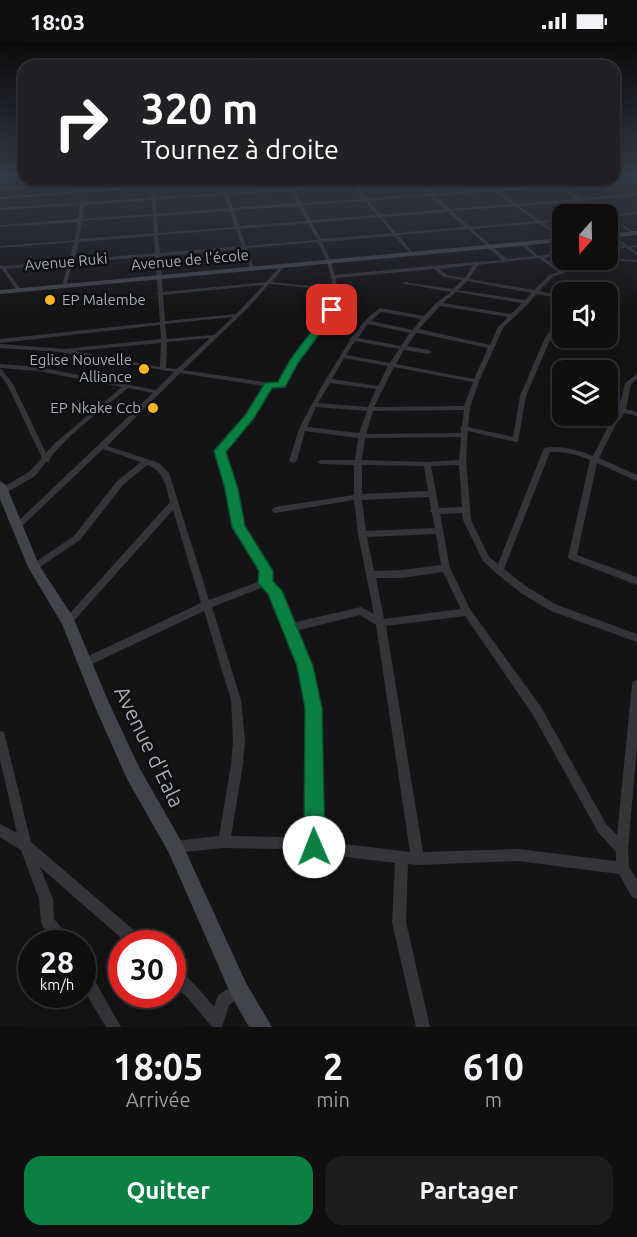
<!DOCTYPE html>
<html lang="fr">
<meta charset="utf-8">
<style>
:root{--surface:#0f0f10;--page:#1d1d1e;--text:#f1f3f6;--muted:#9b9c9f;--line:#2f2f30;--accent:#0b8043}
body{margin:0;font-family:Ubuntu,sans-serif;background:var(--page);color:var(--text);height:100vh;display:flex;flex-direction:column;font-size:22px;white-space:nowrap}
*{box-sizing:border-box;margin:0}
p{font-size:20px;color:var(--muted)}
.icon{flex:none;width:33px;height:33px;fill:none;stroke:currentColor;stroke-width:2;stroke-linecap:round;stroke-linejoin:round}
.map{position:relative;height:985px;overflow:hidden}
.panel{display:flex;flex-direction:column;background:var(--surface);flex:1}
.panel>*{flex:none}
.banner{position:absolute;left:18px;top:18px;width:602px;height:126px;border-radius:18px;box-shadow:0 6px 24px #0002,0 0 0 2px var(--line);background:#202124;color:#fff;overflow:hidden}
.needle{width:39px;rotate:200deg}
.fabs{position:absolute;left:552px;top:162px;display:grid;gap:12px}
.fabs a{display:grid;place-items:center;width:66px;height:66px;border-radius:12px;background:var(--surface);box-shadow:0 6px 24px #0002,0 0 0 2px var(--line);font-size:30px}
.speed{position:absolute;left:18px;top:888px;display:flex;gap:12px;font-size:30px;font-weight:700;text-align:center}
.speed>*{display:grid;place-content:center;width:78px;height:78px;border-radius:50%;background:var(--surface);box-shadow:0 6px 24px #0002,0 0 0 2px var(--line);line-height:1}
.speed small{font-size:15px;font-weight:400}
.speed .limit{border:9px solid #d22;background:#fff;color:#111}
.pin{position:absolute;display:grid;place-items:center;width:51px;height:51px;color:#fff;margin:-26px;border-radius:12px;box-shadow:0 3px 9px #0006}
.me{position:absolute;width:66px;margin:-33px;rotate:359deg;stroke-linejoin:round;filter:drop-shadow(0 0 4px #0008)}
.turn{display:flex;align-items:center;gap:21px;height:126px;padding:0 24px;font-size:27px}
.turn .icon{width:78px;height:78px;stroke-width:2.5}
.turn b{display:block;font-size:42px;line-height:51px}
.eta{display:flex;justify-content:space-evenly;align-items:center;height:102px;text-align:center}
.eta b{font-size:36px;font-weight:700;line-height:42px}
.primary-button{display:flex;gap:12px;margin-top:auto;padding:12px 24px}
.primary-button a{flex:1;height:69px;border-radius:18px;background:var(--accent);color:#fff;font-size:24px;font-weight:700;line-height:69px;text-align:center}
.primary-button a+a{background:var(--page);color:var(--text)}
.status{display:flex;justify-content:space-between;align-items:center;height:42px;padding:0 30px;background:var(--surface);direction:ltr}
.status svg{height:16px;fill:currentColor}
.map>svg:first-child{display:block}
.lines{fill:none;stroke-linecap:round;stroke-linejoin:round}
.street{fill:#34353b;fill-rule:evenodd}
.secondary{fill:#42444b;fill-rule:evenodd}
.route{fill:#0b8043;stroke:#07532c;stroke-width:1.5}
.poi-dot{fill:#feb523;stroke:#0f0f11;stroke-width:2}
.labels{text-anchor:middle;stroke-width:5;stroke-linejoin:round;paint-order:stroke}
.far-street-label{font-size:15px;fill:#a4aab7;stroke:#0f0f11}
.far-poi-label{font-size:15px;fill:#a4aab7;stroke:#0f0f11;text-anchor:end}
.near-street-label{font-size:21px;fill:#a4aab7;stroke:#0f0f11}
</style>
<div class="status"><b>18:03</b><svg viewBox="0 0 49 12"><path d="M0 12V9h3v3zM5 12V6h3v6zM10 12V3h3v9zM15 12V0h3v12zM26 1h20v11H26zM47 4h2v5h-2z"/></svg></div>
<div class="map">
<svg width="637" height="985" viewBox="0 0 637 985">
<rect width="100%" height="100%" fill="#141416"/>
<g class="lines">
<g class="street">
<path d="M24,135V137L0,139V137Z"/>
<path d="M637,137V139L562,144L581,156L637,152V154L584,158L605,172H601L579,159L519,164L540,179L562,177V179L543,181L562,194V197L539,181L472,187L507,217L534,214L521,202V200H523L538,214L562,210V212L544,216L562,228L602,218H608V216L637,218V220L608,218L574,227L553,235L539,249L562,254V256L536,252L529,261L503,286L479,339L470,366L468,385L513,395L520,354L544,298L560,273H562V277L550,298L526,354L518,400H516L468,389L466,416L471,478L489,515L498,522L544,406C561,403 577,408 593,414L611,379L617,373L625,341L637,332V337L631,342L626,367L637,370V374L624,371L622,375L617,380L599,416L637,433V439L597,421L577,513L637,535V543L569,517L568,515L590,418C577,413 564,409 550,410L504,527L527,545L557,563L637,592V600L551,569L521,551L496,531L483,519L463,478L462,471L440,472L450,526L470,567L541,665L606,782L617,793L632,643L633,640L637,638V704L628,807L629,825L637,838V857L632,855L619,832L518,819L418,823L408,822L406,880L430,985H416L392,880L395,821L281,807L224,806L175,811L171,809L169,805L171,801L175,799L219,794L231,722L233,698L231,658L204,569L90,623L86,625L82,623L81,620L82,617L201,561L173,468L71,582L68,583L65,582L63,579L170,460C166,445 164,428 147,423L123,443L80,498L37,527H31L30,525L31,523L74,494L117,439L141,420L103,407L19,487L16,488L12,485L153,351L128,346C111,360 55,403 49,420H46L35,434L6,451L0,450V447L29,430L42,416L7,342L0,333V327L2,328L13,342L46,411L55,401L122,345L38,329L0,326V322L38,325L156,348L174,330L60,310L0,306V302L65,307L161,297L160,283L0,301V297L160,280L158,253L156,252L158,251L155,214L73,221L66,244L64,245L62,244L68,222L6,227L21,248L17,249L2,227H0V223L4,224L69,219L74,200L0,206V204L75,198L78,180L0,185V183L78,177L80,163L0,168V166L81,160V157L83,156L85,157L84,160L151,156V145L0,157V155L151,143L150,138H154V143L234,138L223,140L227,151L289,147L284,138H288L292,146L354,142L352,140L354,139L357,142L435,138L421,140L432,152L492,147L479,138H483L496,147L554,143L547,138H551L559,143ZM220,140L224,151L155,155L154,145ZM418,140L428,152L366,156L358,144ZM355,144L363,157L301,161L294,148ZM557,145L576,157L517,162L499,149ZM290,149L297,161L233,166L228,153ZM495,149L512,162L450,167L434,154ZM224,153L229,166L156,172L155,158ZM430,154L445,167L381,173L368,159ZM152,158L153,172L82,177L84,163ZM365,159L377,173L311,178L302,163ZM298,164L307,179L239,184L234,168ZM515,164L536,179L470,185L452,169ZM230,169L235,185L158,191L157,174ZM448,170L465,185L396,191L382,175ZM153,174L154,191L79,197L82,179ZM379,175L392,191L321,197L312,181ZM308,181L317,198L246,204L240,187ZM236,187L242,204L160,211L158,193ZM468,187L502,218L479,220L477,219L474,220L335,233L331,220L322,200L394,194L412,213L414,212L398,193ZM154,194L155,211L74,218L79,200ZM318,200L327,220L331,234L330,235L332,238V247L320,245L318,246L333,250C333,274 311,292 298,310C291,320 285,332 277,342L183,328L248,266L269,242L311,246L313,245L311,244L272,240L285,223L283,222L266,240L163,250L160,214L243,207L250,226L252,227L254,226L247,206ZM539,216L558,230L549,233L534,248L469,237L478,223ZM473,223L465,236L447,233L439,227ZM434,227L444,235L462,238L453,247L403,240V241L405,242L451,250L436,261L424,274L380,266C375,270 369,274 365,279C360,284 356,293 349,297L350,298L323,342L304,377L299,387L289,419L293,421L297,419L305,389L358,396L355,418H321L317,420L321,422L354,423V453L275,465L271,468L275,471L354,458L358,492L374,572L361,565L292,581L277,546L270,540V529L242,485L236,447L224,409L252,375L270,345L279,346L284,341L302,313L332,273L335,267L338,250L339,249L337,248L336,236ZM467,239L532,251L525,258L458,248ZM264,243L236,272L165,279L163,253ZM456,250L522,261L511,272L443,261ZM440,264L508,275L498,285L490,303L419,287ZM381,270L421,277L413,288L371,279ZM233,275L214,293L167,297L165,282ZM368,282L410,291L401,304L358,296ZM416,291H418L488,306L474,337L396,322L404,308L429,312L432,310L429,308L407,304ZM210,296L177,327L166,326L167,300ZM355,299L399,307L390,321L346,313ZM161,301L160,325L75,309ZM344,316L388,324L378,344L332,337ZM394,325L473,340L464,364L374,365ZM180,331L264,344L247,373L216,409L228,447L234,485L262,529L261,539L209,558L169,431L159,421L107,404ZM330,341L376,347L368,365L318,361ZM316,365L367,369L359,391L307,385ZM464,368L462,384L460,386L461,388V391L366,392L373,369ZM461,395L459,418L427,420L362,418L365,396ZM362,423L424,424L428,449L362,452ZM459,423L462,465L439,466L431,424ZM429,455L431,467L430,469L432,471L435,486L366,489L362,458ZM436,492L441,523L402,528L374,529L367,495ZM443,530L461,567L384,577L376,536H402ZM264,545L270,551L300,624L309,666L308,798L281,795L231,794L243,722L245,698L241,658L212,565ZM360,573L376,583L410,810L320,799L319,666L310,624L295,589ZM465,574L533,673L598,790L616,810V819L518,807L423,810L386,584Z"/>
<path d="M103,138H119L0,148V146Z"/>
<path d="M637,170V172L611,175L634,190L633,192L608,176V173Z"/>
<path d="M611,193H613L628,204L637,203V205L631,206L637,210V213L626,206L608,208V206L623,204L611,195Z"/>
<path d="M0,689L4,690L5,694L31,800L144,897L146,902H128L40,825L53,857L54,877L71,897L73,902H57L43,885L41,880L39,857L21,808L0,795V782L17,791L0,718Z"/>
<path d="M82,923L87,925L121,985H106L82,945Z"/>
<path d="M172,925C189,933 202,951 214,965L218,953L238,941L243,943L245,948L243,953L229,963L222,985H212L186,954L172,942Z"/>
</g>
<g class="secondary">
<path d="M637,189V193L608,196V192Z"/>
<path d="M562,196V200L0,252V248Z"/>
<path d="M0,439L6,443L39,523L73,575L109,661L139,725L181,799L246,941L272,985H249L232,955L169,811L127,737L95,665L62,582L28,525L0,457Z"/>
</g>
</g>
<linearGradient id="sky" x2="0" y2="1"><stop stop-color="#0b0b0c"/><stop offset="0.49" stop-color="#343a47"/><stop offset="1" stop-color="#343a47" stop-opacity="0"/></linearGradient>
<rect width="637" height="270" fill="url(#sky)"/>
<path class="route" d="M329,266L337,268L298,321L285,345L272,346L254,376L226,410L238,447L245,484L273,529V539L282,549L313,624L322,666L325,805L322,812L314,816L307,812L304,805L305,666L297,624L268,552L258,541L259,529L232,485L225,447L214,409L246,372L265,341L278,340L290,318Z"/>
<g class="poi-dot">
<circle cx="50" cy="258" r="6"/>
<circle cx="144" cy="327" r="6"/>
<circle cx="153" cy="366" r="6"/>
</g>
<g class="labels">
<g class="far-street-label">
<text transform="translate(190 218) rotate(-5)" y="5">Avenue de l'école</text>
<text transform="translate(66 220) rotate(-5)" y="5">Avenue Ruki</text>
</g>
<g class="far-poi-label">
<text x="62" y="263" text-anchor="start">EP Malembe</text>
<text x="132" y="323">Eglise Nouvelle<tspan x="132" dy="17">Alliance</tspan></text>
<text x="141" y="371">EP Nkake Ccb</text>
</g>
<g class="near-street-label">
<text transform="translate(149 705) rotate(64)" y="7">Avenue d'Eala</text>
</g>
</g>
</svg>
<div class="fabs">
<a><svg class="needle" viewBox="-14 -14 28 28"><path d="M0-13l5 13h-10z" fill="#e53935"/><path d="M0 13l5-13h-10z" fill="#9b9c9f"/></svg></a>
<a><svg class="icon" aria-label="sound" viewBox="0 0 24 24"><path d="M4 9h4l5-4v14l-5-4H4zM17 9q2 3 0 6"/></svg></a>
<a><svg class="icon" aria-label="layers" viewBox="0 0 24 24"><path d="M12 4l9 5-9 5-9-5zM3 14l9 5 9-5"/></svg></a>
</div>
<div class="speed"><div>28<small>km/h</small></div><div class="limit">30</div></div>
<div class="pin" style="left:332px;top:268px;background:#d93025"><svg class="icon" aria-label="arrive" viewBox="0 0 24 24"><path d="M6 21V4h12l-3 4 3 4H6"/></svg></div>
<svg class="me" style="left:314px;top:805px" viewBox="-20 -20 40 40"><circle r="19" fill="#fff"/><path d="M0-13L10 11 0 6-10 11z" fill="#0b8043"/></svg>
<div class="banner">
<div class="turn"><svg class="icon" aria-label="right" viewBox="0 0 24 24"><path d="M7 20v-9h11M14 6l5 5-5 5"/></svg><div><b>320 m</b>Tournez à droite</div></div>
</div>
</div>
<section class="panel">
<div class="eta">
<div><b>18:05</b><p>Arrivée</p></div>
<div><b>2</b><p>min</p></div>
<div><b>610</b><p>m</p></div>
</div>
<div class="primary-button"><a>Quitter</a><a>Partager</a></div>
</section>
